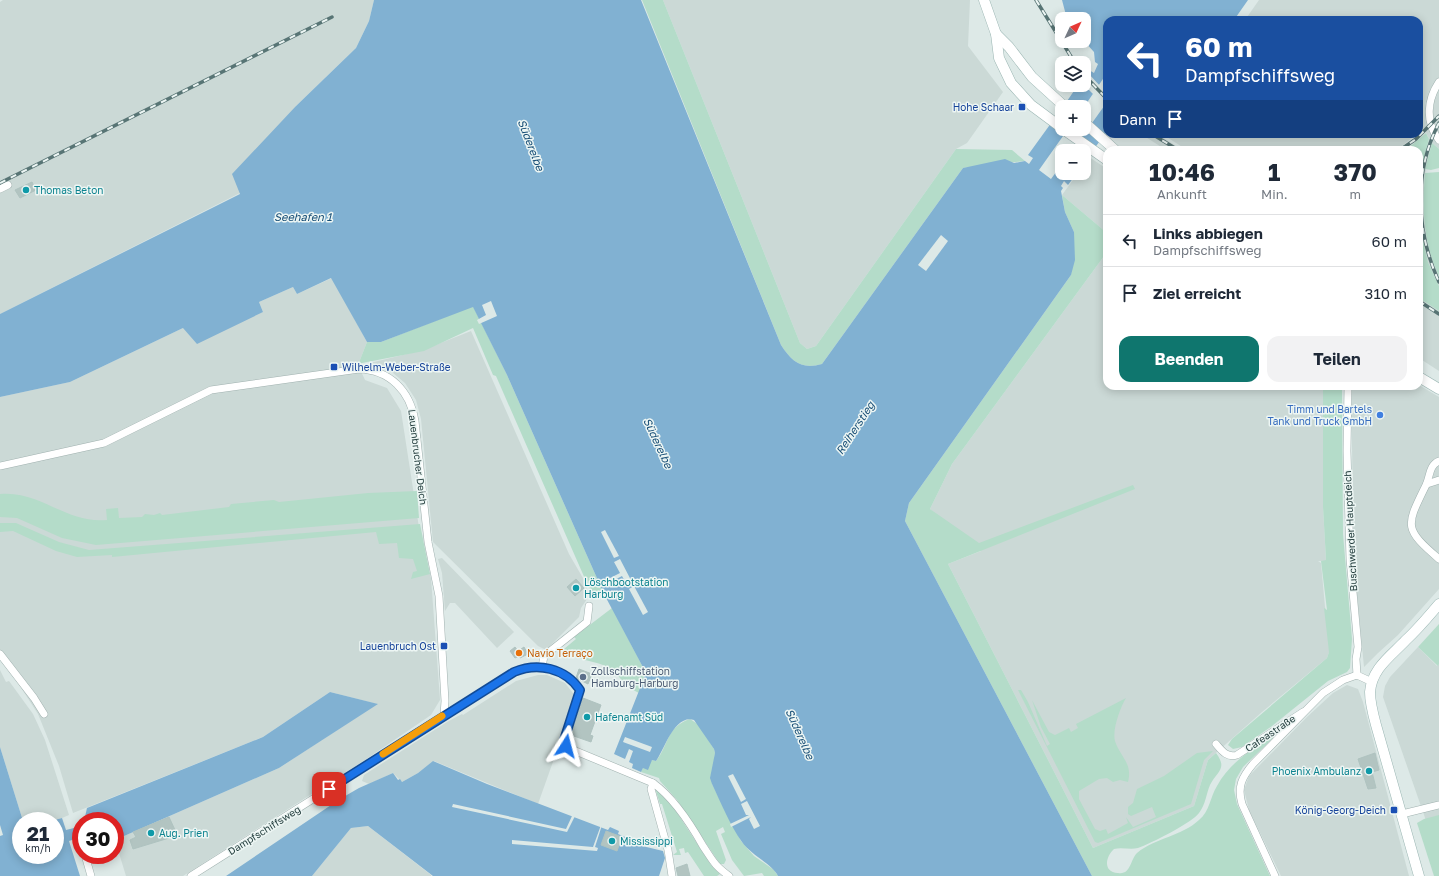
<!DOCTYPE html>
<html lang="de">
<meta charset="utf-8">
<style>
:root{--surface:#fff;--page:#f2f2f3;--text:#1f2937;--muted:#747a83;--line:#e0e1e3;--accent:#0f766e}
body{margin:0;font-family:"Golos Text",sans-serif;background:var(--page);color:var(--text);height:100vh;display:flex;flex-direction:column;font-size:15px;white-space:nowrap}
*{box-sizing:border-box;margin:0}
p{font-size:13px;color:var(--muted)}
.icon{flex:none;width:22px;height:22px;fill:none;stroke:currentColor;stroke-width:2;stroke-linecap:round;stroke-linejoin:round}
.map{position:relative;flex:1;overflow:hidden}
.details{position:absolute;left:1103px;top:146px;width:320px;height:244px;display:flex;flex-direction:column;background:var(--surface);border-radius:12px;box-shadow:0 2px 10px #0003}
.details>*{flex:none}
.hud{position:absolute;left:1103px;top:16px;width:320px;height:122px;border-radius:12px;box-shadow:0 2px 10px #0003;background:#1a4fa0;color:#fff;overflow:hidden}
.needle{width:26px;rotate:46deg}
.buttons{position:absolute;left:1055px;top:12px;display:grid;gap:8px}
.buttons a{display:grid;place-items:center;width:36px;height:36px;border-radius:8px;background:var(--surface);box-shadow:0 2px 10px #0003;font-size:20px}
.speed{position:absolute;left:12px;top:812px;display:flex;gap:8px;font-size:20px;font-weight:700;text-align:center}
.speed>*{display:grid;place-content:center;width:52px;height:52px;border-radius:50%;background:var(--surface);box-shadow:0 2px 10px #0003;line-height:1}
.speed small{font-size:10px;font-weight:400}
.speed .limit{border:6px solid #d22;background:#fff;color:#111}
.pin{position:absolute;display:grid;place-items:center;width:34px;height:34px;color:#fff;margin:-17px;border-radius:8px;box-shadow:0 2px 6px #0006}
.me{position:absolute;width:44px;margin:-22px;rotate:9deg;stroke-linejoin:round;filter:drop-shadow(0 0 3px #0008)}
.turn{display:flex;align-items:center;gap:14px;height:84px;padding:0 16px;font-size:18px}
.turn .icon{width:52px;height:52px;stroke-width:2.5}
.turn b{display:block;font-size:28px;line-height:34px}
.then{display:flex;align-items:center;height:38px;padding:0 16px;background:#0003;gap:8px;font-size:15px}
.eta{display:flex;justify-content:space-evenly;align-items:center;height:68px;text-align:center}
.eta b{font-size:24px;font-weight:700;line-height:28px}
.action{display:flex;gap:8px;margin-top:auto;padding:8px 16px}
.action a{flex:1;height:46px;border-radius:12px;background:var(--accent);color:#fff;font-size:16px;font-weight:700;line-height:46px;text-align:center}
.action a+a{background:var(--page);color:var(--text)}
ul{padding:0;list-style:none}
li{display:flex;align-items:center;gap:12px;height:52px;padding:0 16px;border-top:1px solid var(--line)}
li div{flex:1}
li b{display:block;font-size:15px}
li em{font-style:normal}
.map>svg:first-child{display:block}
.built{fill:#cbd9d6}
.green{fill:#b4dcc9}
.water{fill:#81b1d2}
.pier{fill:#dde9e7}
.building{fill:#b2c4c1;stroke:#afc3c0}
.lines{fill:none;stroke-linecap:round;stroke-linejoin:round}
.minor-casing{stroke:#a0b1af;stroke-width:8}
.secondary-casing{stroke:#9bb6b3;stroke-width:11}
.minor{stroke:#fff;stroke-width:7}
.secondary{stroke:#fff;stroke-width:10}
.rail-casing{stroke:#587575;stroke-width:3.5}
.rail{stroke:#edf6f4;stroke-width:2;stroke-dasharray:6;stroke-linecap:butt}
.route-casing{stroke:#114b97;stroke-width:10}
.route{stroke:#1a73e8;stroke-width:7}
.slow{stroke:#f59e0b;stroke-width:7}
.transit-dot{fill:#1a4fb4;stroke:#edf6f4;stroke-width:1.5}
.culture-dot{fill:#0f9aa8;stroke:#edf6f4;stroke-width:1.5}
.shop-dot{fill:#3f7fe0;stroke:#edf6f4;stroke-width:1.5}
.food-dot{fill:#e8710a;stroke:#edf6f4;stroke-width:1.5}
.service-dot{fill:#5c6f8a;stroke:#edf6f4;stroke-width:1.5}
.labels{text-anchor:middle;stroke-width:3;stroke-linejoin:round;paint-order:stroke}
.transit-label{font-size:10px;fill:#164399;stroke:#edf6f4;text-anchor:end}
.culture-label{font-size:10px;fill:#0d838f;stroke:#edf6f4;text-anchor:start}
.shop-label{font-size:10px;fill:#366cbe;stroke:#edf6f4;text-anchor:end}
.street-label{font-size:10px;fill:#1e3939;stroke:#edf6f4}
.food-label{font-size:10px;fill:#c56008;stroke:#edf6f4;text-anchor:start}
.service-label{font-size:10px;fill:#4e5e75;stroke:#edf6f4;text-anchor:start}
.water-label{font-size:11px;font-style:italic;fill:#174e76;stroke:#edf6f4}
</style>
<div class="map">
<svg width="1439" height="876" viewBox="0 0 1439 876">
<rect width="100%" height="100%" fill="#dde9e7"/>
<g class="built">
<path d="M3,0H374L369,21L356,48L296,106L240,193L0,314V2Z"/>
<path d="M663,0H970L968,46L1003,92L967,143L956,149L816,346L807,349L800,343Z"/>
<path d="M1259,0H1439V149L1432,143L1425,173L1423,205L1426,237L1431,255L1439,276V286L1428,262L1419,222L1421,169L1429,139L1424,128L1419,132V20H1245Z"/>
<path d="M1141,134H1157L1182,150H1166Z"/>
<path d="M1162,134H1417L1397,150H1187Z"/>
<path d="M1089,157L1107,169V233L1062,195L1078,173H1084V164Z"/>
<path d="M1107,252V386H1323V507L1326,561H1318L1321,563L1325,607L1334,638L1327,658L1262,712L1208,760L1194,806L1093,848L948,564L981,551L930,509L952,464Z"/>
<path d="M332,278L367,342L358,365L365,380L387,388L401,411L420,534L431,578L440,700L431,715L365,760L183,876H126L115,840L279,768L377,704L330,692L263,737L73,813L59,766L38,714L18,683L0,659V397L70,382L183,328L263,312L259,302L293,287L297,294Z"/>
<path d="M1419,298L1439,311V371L1419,358Z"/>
<path d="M471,331L569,554L587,585V599L581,608L579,617L546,650L538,646L433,542L421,419L416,400L405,383L393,373L370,363L423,350Z"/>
<path d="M1419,385L1439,397V589L1398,635L1378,653L1364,667L1354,564L1351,386Z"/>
<path d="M442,558L514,632L497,648L455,603H450L445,611L442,573L438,559Z"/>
<path d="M1418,647L1437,666L1439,664V858L1383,697L1385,686L1390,677Z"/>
<path d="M0,670L6,682L9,681L33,714L45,740L69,815L62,818L51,821H23L0,747Z"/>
<path d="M538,675H547L565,683L576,697L538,804L434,761L418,773L402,782L393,773L369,784L362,781L364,775L447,722L462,714L463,715L516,681Z"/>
<path d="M1347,685L1358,689L1363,702L1409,876H1281L1249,810L1244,790L1249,776L1307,717L1333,693Z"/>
<path d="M368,826L431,875V876H312L351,828Z"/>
</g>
<g class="green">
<path d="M642,0H663L800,343L807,349L816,346L956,149L1012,150L1025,161L963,168L822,364C802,370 792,362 781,345Z"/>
<path d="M1426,133L1429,139L1421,169H1419V150H1406Z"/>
<path d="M1432,143L1439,149V168L1431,170L1425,169Z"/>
<path d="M1439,172V276C1423,243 1422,209 1425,173Z"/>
<path d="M1062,195L1107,233V252L952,464L930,509L979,543L1133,485L1135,489L948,564L1093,848L1194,806L1208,760L1216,753C1228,769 1217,771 1210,785C1206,794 1206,804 1199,813C1193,822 1150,844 1138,848C1130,850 1122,847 1114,849C1106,856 1102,872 1118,873C1131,875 1130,860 1137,853C1155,838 1182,836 1199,820C1210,811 1210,797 1217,786C1230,762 1251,750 1273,736L1274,737L1243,767L1236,779L1234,790L1237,804L1270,876H1092L905,521L909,503L1071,275L1074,232L1065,212Z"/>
<path d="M1419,222L1428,262L1439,286V311L1419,298Z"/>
<path d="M473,306L507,375L604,594L596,598L593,597L496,376L493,375L473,328L424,351L362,363L358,365L367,342H381Z"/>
<path d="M1323,386H1342L1343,534L1352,639L1350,668L1347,672L1328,681L1272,726L1242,747L1233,749L1228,745L1232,739L1327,658L1329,652L1324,608L1327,610L1321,561L1326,560L1323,507Z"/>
<path d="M417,491L419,518L96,545L62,538L17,518L0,517V494C40,490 66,524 107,520L106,509L118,508L119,518L142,517L145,514L154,515L160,513L162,515L229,507L231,504L274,500L279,502L368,493Z"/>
<path d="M0,523H16L59,542L89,550L420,524L430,574L411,579L413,572L417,571L413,559L399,558L397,543L379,544L376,532L112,557V555L77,557L56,551L13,531L0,532Z"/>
<path d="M612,608L646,673L639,693C623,686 619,673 607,667C593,659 575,662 564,649L576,639L574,637Z"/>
<path d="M1439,624V664L1438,666L1418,647Z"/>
<path d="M1018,690H1021L1028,702L1047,746L1050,744L1041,727L1032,700L1049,732L1055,735L1069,728L1071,732L1078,728L1076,724L1126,698C1120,708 1112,730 1115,741C1120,757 1133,763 1128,782L1120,780L1113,782L1107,778L1099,779L1079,791V799L1095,829L1100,831L1106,829L1108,834L1128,823L1126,817L1133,827L1156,817L1152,807L1131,816L1128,814V807L1133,803L1137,789L1164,776L1197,753L1213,751L1204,760L1191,804L1098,843L1095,842Z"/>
<path d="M690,719L699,725L714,749L715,753L712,784L741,841L754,856L774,870L778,876H764L762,873L744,876L732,860L721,834L725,832L723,827L716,831L726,860L724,864H720L677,800L660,781L659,778L641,772L643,768L652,760L656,761C669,745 666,727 690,719Z"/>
<path d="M655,788L674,808L711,865L720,874L717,876H704L688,852L685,853L684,848L679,849L681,855H673L677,852L662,804H660Z"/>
<path d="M1439,815V876H1434L1417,823L1424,819Z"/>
</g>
<g class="water">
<path d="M374,0H641L781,345C792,362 802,370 822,364L963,168L1005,159L1014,163L1025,161L1029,164L1033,158L1028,155L1062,108V129H1068L1039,170L1051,179L1062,164V173H1077L1068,185L1064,181L1061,186L1063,188L1061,191L1065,212L1074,232L1075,260L1071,275L909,503L905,521L1092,876H778C772,864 751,855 742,842C730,825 721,803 712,784L710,778L715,753L714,749L694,720C674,714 664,751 656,761L652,760L648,770L643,768L641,772L632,768L633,764L629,762L633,751L629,749L625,759L614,754L646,673L604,594L507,375L473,307L381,342H367L331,278L297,294L293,287L259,302L263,312L197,344L183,328L70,382L0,397V314L240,194L232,174L296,106L356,48L369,21Z"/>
<path d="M1062,0H1248L1234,20H1107V73L1084,107H1063L1078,85H1084V77L1089,70L1094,73L1098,64L1095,62L1094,52L1084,41V19H1067Z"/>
<path d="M1107,102V131L1084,163V151H1072Z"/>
<path d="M330,692L378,704L279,768L115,840V821H84L87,808L263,737Z"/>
<path d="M0,747L23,821H21V855H55V821H51L62,818L66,830L78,827V824L81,823V837L69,841L80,876H0V836L3,835L0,825Z"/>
<path d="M433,761L487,784L608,830L610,827L619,831L618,834L635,841L634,844L663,851L665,858L659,876H433L368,826L351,828L312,876H226L340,799L359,788L393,773L398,780L400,779L402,782L418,773Z"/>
</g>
<g class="pier">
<path d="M1087,72L1101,87L1095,96L1084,85V75Z"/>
<path d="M941,235L948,241L926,271L918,265Z"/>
<path d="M491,301L497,316L479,324L477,320L486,315L482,305Z"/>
<path d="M605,530L619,556L614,558L601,532Z"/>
<path d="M620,559L633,584L628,587L622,576L599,588L598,584L620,573L614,562Z"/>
<path d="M634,586L648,612L643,615L629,589Z"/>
<path d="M625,737L652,747L650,752L623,742Z"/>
<path d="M733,774L746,799L741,802L728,776Z"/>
<path d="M747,801L760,826L754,829L749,819L751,817L731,827L730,824L749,815H746L741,804Z"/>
<path d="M453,804L566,829L572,816H575L567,832L452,807Z"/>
<path d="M601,825H602L595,847L598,848L597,851L512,844V840L593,847Z"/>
</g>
<g class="building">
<path d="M32,182L36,190L20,198L15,190Z"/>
<path d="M576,579L584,588L575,596L567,587Z"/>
<path d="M515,647L518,651L524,647L528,654L520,658L519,656L515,658L510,651Z"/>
<path d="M579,669L592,674L588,684L576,678Z"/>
<path d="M583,698L601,705L590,735L593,736L591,742L571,735Z"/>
<path d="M1375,753L1379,770L1372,772L1376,788L1368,789L1358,759Z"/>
<path d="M169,817L175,830L168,833L169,838L133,849L130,840L136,837L133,832Z"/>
<path d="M606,831L622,837L617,851L601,845Z"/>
<path d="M687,864L690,876H678L676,868Z"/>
</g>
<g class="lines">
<g class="minor-casing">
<g id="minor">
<path d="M1439,82C1427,100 1425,122 1439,140"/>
<path d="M0,189L8,185"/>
<path d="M1348,386L1347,451L1350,559L1358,647L1356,659L1357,675"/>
<path d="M1439,461C1429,465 1430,477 1426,485C1406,526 1403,528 1439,559"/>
<path d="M0,466L104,443L211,390L359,369C390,370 410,391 415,421L428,542L439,596L445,701L444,715"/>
<path d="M1427,484L1439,480"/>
<path d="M0,654L34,698L44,714"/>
<path d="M542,667L544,656L587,622L589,606"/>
<path d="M1216,744C1222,751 1227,758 1237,755L1303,712"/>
<path d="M653,783L651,789L668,850L672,876"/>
<path d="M1402,814L1439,805"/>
<path d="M80,837L81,840"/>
<path d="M85,855L91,876"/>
<path d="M191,876L514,672C538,662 565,668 580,690L564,740L566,747L653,783C674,798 690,823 703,846C713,861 714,865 729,876"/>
<path d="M1275,876L1242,804C1237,787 1242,777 1253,764L1323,693L1343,680L1357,675L1372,682"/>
</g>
</g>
<g class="secondary-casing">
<g id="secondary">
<path d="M984,0L996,34L999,58L1011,83L1031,105L1062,128"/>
<path d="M996,34L1009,47L1032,77L1065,107"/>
<path d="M1084,122L1115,150"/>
<path d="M1063,129L1107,160"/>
<path d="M1419,377L1439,389"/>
<path d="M1419,876L1376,725C1373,714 1370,703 1370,692C1372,668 1391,656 1406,640C1418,629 1428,617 1439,604"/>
</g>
</g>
<use href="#minor" class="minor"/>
<use href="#secondary" class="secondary"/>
<g class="rail-casing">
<g id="rail">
<path d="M1036,0L1075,63"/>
<path d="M1084,75L1107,99"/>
<path d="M1439,123C1413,172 1416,232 1439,282"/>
<path d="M1152,134L1178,150"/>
<path d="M1400,150L1416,139L1439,116"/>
<path d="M0,183L332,17"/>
<path d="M1419,301L1439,314"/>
</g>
</g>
<use href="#rail" class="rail"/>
</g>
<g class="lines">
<g class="route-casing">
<path id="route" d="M329,789L514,672C538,662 565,668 580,690L564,740L566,746"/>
</g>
<use href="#route" class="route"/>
<path class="slow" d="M383,754L442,716"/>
</g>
<g class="transit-dot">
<rect x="1018" y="103" width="8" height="8" rx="2"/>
<rect x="330" y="363" width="8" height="8" rx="2"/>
<rect x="440" y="642" width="8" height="8" rx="2"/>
<rect x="1390" y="806" width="8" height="8" rx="2"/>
</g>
<g class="culture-dot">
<circle cx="26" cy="190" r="4"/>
<circle cx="576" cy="588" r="4"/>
<circle cx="587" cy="717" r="4"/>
<circle cx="1369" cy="771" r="4"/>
<circle cx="151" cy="833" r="4"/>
<circle cx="612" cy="841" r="4"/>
</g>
<circle class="shop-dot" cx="1380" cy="415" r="4"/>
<circle class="food-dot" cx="519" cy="653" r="4"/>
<circle class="service-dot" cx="583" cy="677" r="4"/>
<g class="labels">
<g class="transit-label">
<text x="1014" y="111">Hohe Schaar</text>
<text x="342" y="371" text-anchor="start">Wilhelm-Weber-Straße</text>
<text x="436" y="650">Lauenbruch Ost</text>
<text x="1386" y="814">König-Georg-Deich</text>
</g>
<g class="culture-label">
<text x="34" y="194">Thomas Beton</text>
<text x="584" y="586">Löschbootstation<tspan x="584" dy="12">Harburg</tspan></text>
<text x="595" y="721">Hafenamt Süd</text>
<text x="1361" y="775" text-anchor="end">Phoenix Ambulanz</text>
<text x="159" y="837">Aug. Prien</text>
<text x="620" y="845">Mississippi</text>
</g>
<g class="shop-label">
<text x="1372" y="413">Timm und Bartels<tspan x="1372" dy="12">Tank und Truck GmbH</tspan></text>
</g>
<g class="street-label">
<text transform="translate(418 457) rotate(83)" y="4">Lauenbrucher Deich</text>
<text transform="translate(1350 531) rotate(-93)" y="4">Buschwerder Hauptdeich</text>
<text transform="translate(1270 733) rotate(-34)" y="4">Cafeastraße</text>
<text transform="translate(264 830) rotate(-32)" y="4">Dampfschiffsweg</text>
</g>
<g class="food-label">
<text x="527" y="657">Navio Terraço</text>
</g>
<g class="service-label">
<text x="591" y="675">Zollschiffstation<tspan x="591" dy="12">Hamburg-Harburg</tspan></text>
</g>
<g class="water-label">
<text transform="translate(531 145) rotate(69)" y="4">Süderelbe</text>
<text x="303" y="221">Seehafen 1</text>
<text transform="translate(855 428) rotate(-57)" y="4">Reiherstieg</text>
<text transform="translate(658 443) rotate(65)" y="4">Süderelbe</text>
<text transform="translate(800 734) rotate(66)" y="4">Süderelbe</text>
</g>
</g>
</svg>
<div class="buttons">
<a><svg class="needle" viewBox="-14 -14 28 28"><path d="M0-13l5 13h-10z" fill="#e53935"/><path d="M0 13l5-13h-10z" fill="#747a83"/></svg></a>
<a><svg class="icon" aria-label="layers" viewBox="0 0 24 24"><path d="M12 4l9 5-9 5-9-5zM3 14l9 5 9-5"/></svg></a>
<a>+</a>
<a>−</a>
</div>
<div class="speed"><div>21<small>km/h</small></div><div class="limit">30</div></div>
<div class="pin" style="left:329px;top:789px;background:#d93025"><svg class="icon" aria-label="arrive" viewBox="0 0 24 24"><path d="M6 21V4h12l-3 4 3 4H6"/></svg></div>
<svg class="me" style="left:566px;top:746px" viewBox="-20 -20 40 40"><path d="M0-17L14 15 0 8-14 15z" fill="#1a73e8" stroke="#fff" stroke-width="4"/></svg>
<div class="hud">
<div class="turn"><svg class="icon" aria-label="left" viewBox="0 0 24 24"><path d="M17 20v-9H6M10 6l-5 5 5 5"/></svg><div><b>60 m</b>Dampfschiffsweg</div></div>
<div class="then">Dann<svg class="icon" aria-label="arrive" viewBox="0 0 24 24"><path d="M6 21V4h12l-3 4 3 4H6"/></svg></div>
</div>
<section class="details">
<div class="eta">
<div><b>10:46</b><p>Ankunft</p></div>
<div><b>1</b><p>Min.</p></div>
<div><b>370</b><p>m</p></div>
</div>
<ul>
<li><svg class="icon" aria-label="left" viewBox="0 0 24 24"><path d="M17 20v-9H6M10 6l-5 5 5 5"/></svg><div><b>Links abbiegen</b><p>Dampfschiffsweg</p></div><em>60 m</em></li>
<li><svg class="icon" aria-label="arrive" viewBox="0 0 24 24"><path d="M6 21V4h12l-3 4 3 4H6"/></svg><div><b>Ziel erreicht</b></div><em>310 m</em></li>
</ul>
<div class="action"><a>Beenden</a><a>Teilen</a></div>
</section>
</div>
